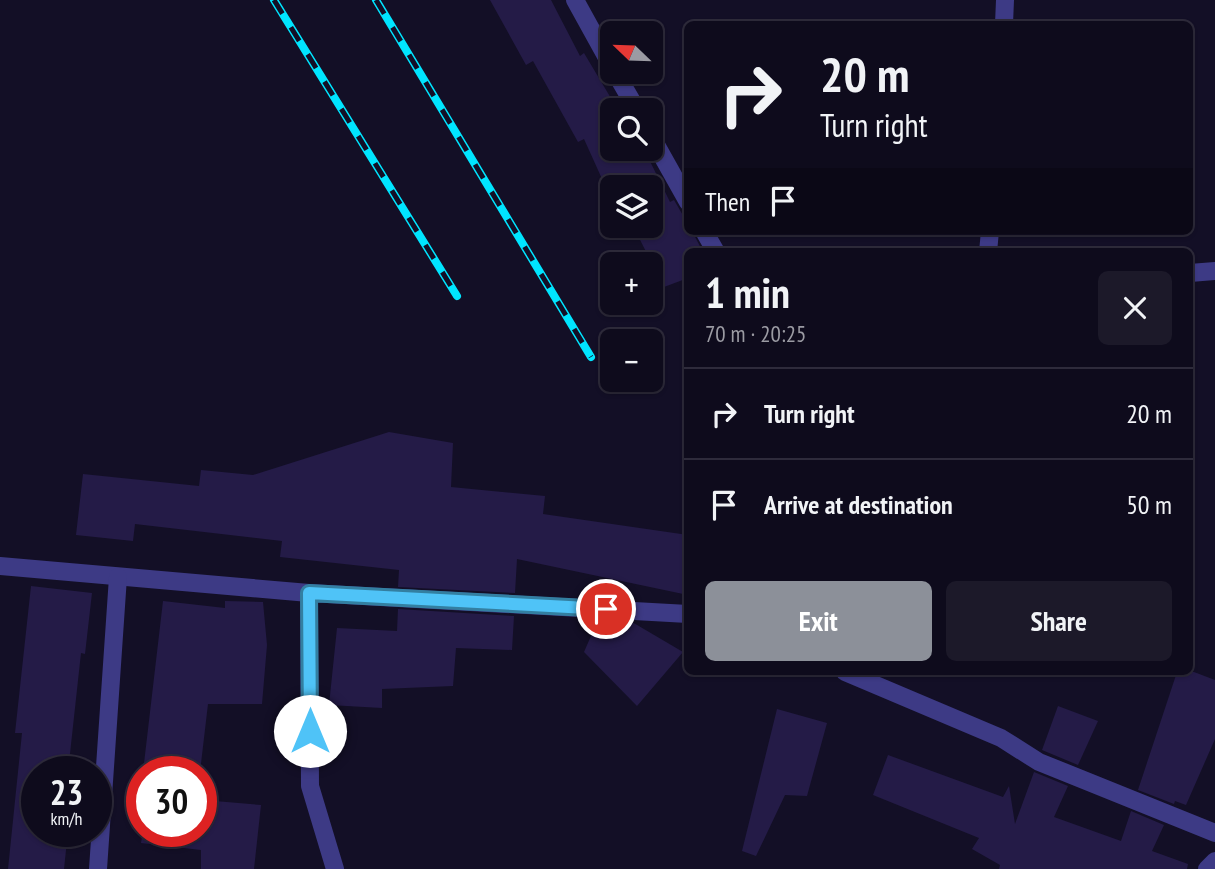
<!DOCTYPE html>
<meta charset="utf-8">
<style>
:root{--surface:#0e0b1c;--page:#1c1929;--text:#f1f3f6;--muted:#9b9ba3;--line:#2e2b3b;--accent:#8c9099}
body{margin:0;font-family:"PT Sans Narrow",sans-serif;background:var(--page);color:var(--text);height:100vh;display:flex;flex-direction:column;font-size:26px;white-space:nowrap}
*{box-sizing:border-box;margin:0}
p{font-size:23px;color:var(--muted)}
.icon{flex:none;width:38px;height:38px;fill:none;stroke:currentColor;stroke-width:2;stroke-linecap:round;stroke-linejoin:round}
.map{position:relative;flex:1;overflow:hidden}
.details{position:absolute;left:684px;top:248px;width:509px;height:427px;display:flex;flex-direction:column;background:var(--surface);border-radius:10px;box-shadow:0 2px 5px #0004,0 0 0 2px var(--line)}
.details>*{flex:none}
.banner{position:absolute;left:684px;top:21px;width:509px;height:214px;border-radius:10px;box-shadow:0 2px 5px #0004,0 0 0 2px var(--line);background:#0e0b1c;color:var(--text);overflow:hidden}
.needle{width:46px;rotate:293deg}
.tools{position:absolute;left:600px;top:21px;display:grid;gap:14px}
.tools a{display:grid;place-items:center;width:63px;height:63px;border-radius:10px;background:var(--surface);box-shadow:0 2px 5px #0004,0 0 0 2px var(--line);font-size:35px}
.speed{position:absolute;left:21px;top:756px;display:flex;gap:14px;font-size:35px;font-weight:700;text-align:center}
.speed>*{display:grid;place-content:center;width:91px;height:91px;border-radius:50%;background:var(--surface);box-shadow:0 2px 5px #0004,0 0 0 2px var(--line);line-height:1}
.speed small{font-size:18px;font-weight:400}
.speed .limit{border:10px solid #d22;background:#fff;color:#111}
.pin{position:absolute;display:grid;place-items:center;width:60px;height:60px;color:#fff;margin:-30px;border:4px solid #fff;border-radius:50%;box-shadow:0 2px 7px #0007}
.me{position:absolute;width:77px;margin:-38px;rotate:0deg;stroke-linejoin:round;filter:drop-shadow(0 0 5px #0008)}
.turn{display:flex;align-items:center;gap:24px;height:147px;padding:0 21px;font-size:32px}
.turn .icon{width:91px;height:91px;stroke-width:2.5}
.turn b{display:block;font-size:49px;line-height:60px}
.then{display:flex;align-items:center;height:66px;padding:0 21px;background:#0003;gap:14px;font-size:26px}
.round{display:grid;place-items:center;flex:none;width:74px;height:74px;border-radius:10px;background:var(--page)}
.headline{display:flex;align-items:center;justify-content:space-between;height:119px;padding:0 21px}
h1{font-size:42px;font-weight:800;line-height:52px}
.button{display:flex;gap:14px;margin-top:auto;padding:14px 21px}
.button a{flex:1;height:80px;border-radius:10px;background:var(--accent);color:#fff;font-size:28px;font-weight:800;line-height:80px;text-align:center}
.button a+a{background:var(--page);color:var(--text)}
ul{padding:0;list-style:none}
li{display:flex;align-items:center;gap:21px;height:91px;padding:0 21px;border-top:2px solid var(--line)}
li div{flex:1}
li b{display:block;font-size:26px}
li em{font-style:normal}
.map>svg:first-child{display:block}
.building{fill:#241b47}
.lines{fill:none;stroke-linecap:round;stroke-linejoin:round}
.minor{stroke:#3d3a85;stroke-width:18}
.rail-casing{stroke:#00e5ff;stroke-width:8}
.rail{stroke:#130f26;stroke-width:5;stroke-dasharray:16;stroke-linecap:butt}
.route-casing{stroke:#337fa1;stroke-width:18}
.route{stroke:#4fc3f7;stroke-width:12}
</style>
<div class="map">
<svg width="1215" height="869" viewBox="0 0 1215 869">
<rect width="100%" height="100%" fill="#130f26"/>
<g class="building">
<path d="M490,0H551L580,56L584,53L618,110H612V149H644L670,202L674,200L688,224V231H692L703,252H688V278L664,287L633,226H651V187L612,186V201L584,139L578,142L533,61L526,65Z"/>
<path d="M389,432L453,443L451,487L545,496L543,514L688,535V595L517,559L515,593L398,587L399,570L280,557L282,541L135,524L133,541L76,535L83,474L199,486L201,470L253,475Z"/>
<path d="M31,586L92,593L85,654L81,653L68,772H37V831H68L64,869H8L22,733H15Z"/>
<path d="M163,601L225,608V601L263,602L267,645L262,704H208L200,772H143Z"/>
<path d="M398,609L514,616L512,650L456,648L453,686L382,689V708L329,705L337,628L397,631Z"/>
<path d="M598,620L632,622L683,652L637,706L584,652Z"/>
<path d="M1177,672H1194L1215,680V739L1186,805L1175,801L1174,804L1138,790Z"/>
<path d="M1058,706L1098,721L1078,765L1042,750Z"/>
<path d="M777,709L827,723L807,796L785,795L756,856L742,851Z"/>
<path d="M888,755L1003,797L1009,786L1015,824L1034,772L1068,786L1054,817L1121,841L1131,811L1164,825L1152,851L1188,864L1187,869H999L1000,865L972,849L979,838L873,795Z"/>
<path d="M201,788H204L203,800L261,805L254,869H201V850L141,843L143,831H201Z"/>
</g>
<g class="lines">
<g class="minor">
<path d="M575,0L612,67"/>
<path d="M1004,24L1005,0"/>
<path d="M615,72L637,110"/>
<path d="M651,136L688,202"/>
<path d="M704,231L716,252"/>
<path d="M988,252L990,231"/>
<path d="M1190,273L1215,271"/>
<path d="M0,566L309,593L688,614"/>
<path d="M309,593L310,786L335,869"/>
<path d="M845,672L1001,738L1039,762L1215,833"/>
<path d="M98,869L118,577"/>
<path d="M1207,869L1215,861"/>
</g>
<g class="rail-casing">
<g id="rail">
<path d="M274,0L457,296"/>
<path d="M376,0L591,357"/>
</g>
</g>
<use href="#rail" class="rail"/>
</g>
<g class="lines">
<g class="route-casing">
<path id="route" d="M310,731L309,593L606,609"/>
</g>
<use href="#route" class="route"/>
</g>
</svg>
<div class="tools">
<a><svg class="needle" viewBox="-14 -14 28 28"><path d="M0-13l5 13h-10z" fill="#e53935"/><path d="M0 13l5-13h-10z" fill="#9b9ba3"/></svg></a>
<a><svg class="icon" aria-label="search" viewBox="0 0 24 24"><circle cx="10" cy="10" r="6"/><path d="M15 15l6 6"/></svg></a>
<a><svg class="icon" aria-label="layers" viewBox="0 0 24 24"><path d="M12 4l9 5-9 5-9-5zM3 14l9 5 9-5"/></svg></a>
<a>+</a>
<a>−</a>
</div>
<div class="speed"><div>23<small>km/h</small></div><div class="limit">30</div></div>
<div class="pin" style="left:606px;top:609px;background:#d93025"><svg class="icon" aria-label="arrive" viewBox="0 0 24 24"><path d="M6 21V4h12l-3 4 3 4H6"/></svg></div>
<svg class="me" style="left:310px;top:731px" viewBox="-20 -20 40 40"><circle r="19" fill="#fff"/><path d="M0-13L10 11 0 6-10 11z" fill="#4fc3f7"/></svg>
<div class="banner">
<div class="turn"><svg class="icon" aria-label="right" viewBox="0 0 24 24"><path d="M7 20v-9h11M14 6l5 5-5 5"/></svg><div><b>20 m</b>Turn right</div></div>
<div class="then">Then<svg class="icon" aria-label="arrive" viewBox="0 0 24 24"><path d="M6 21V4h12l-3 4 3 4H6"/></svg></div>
</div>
<section class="details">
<div class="headline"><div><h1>1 min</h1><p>70 m · 20:25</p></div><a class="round"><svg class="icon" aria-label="close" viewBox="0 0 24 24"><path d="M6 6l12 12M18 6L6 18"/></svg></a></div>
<ul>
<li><svg class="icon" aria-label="right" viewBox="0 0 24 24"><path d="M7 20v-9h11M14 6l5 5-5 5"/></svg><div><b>Turn right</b></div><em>20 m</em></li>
<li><svg class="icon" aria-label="arrive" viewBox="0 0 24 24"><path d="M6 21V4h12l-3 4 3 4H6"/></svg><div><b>Arrive at destination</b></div><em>50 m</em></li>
</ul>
<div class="button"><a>Exit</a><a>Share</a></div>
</section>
</div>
